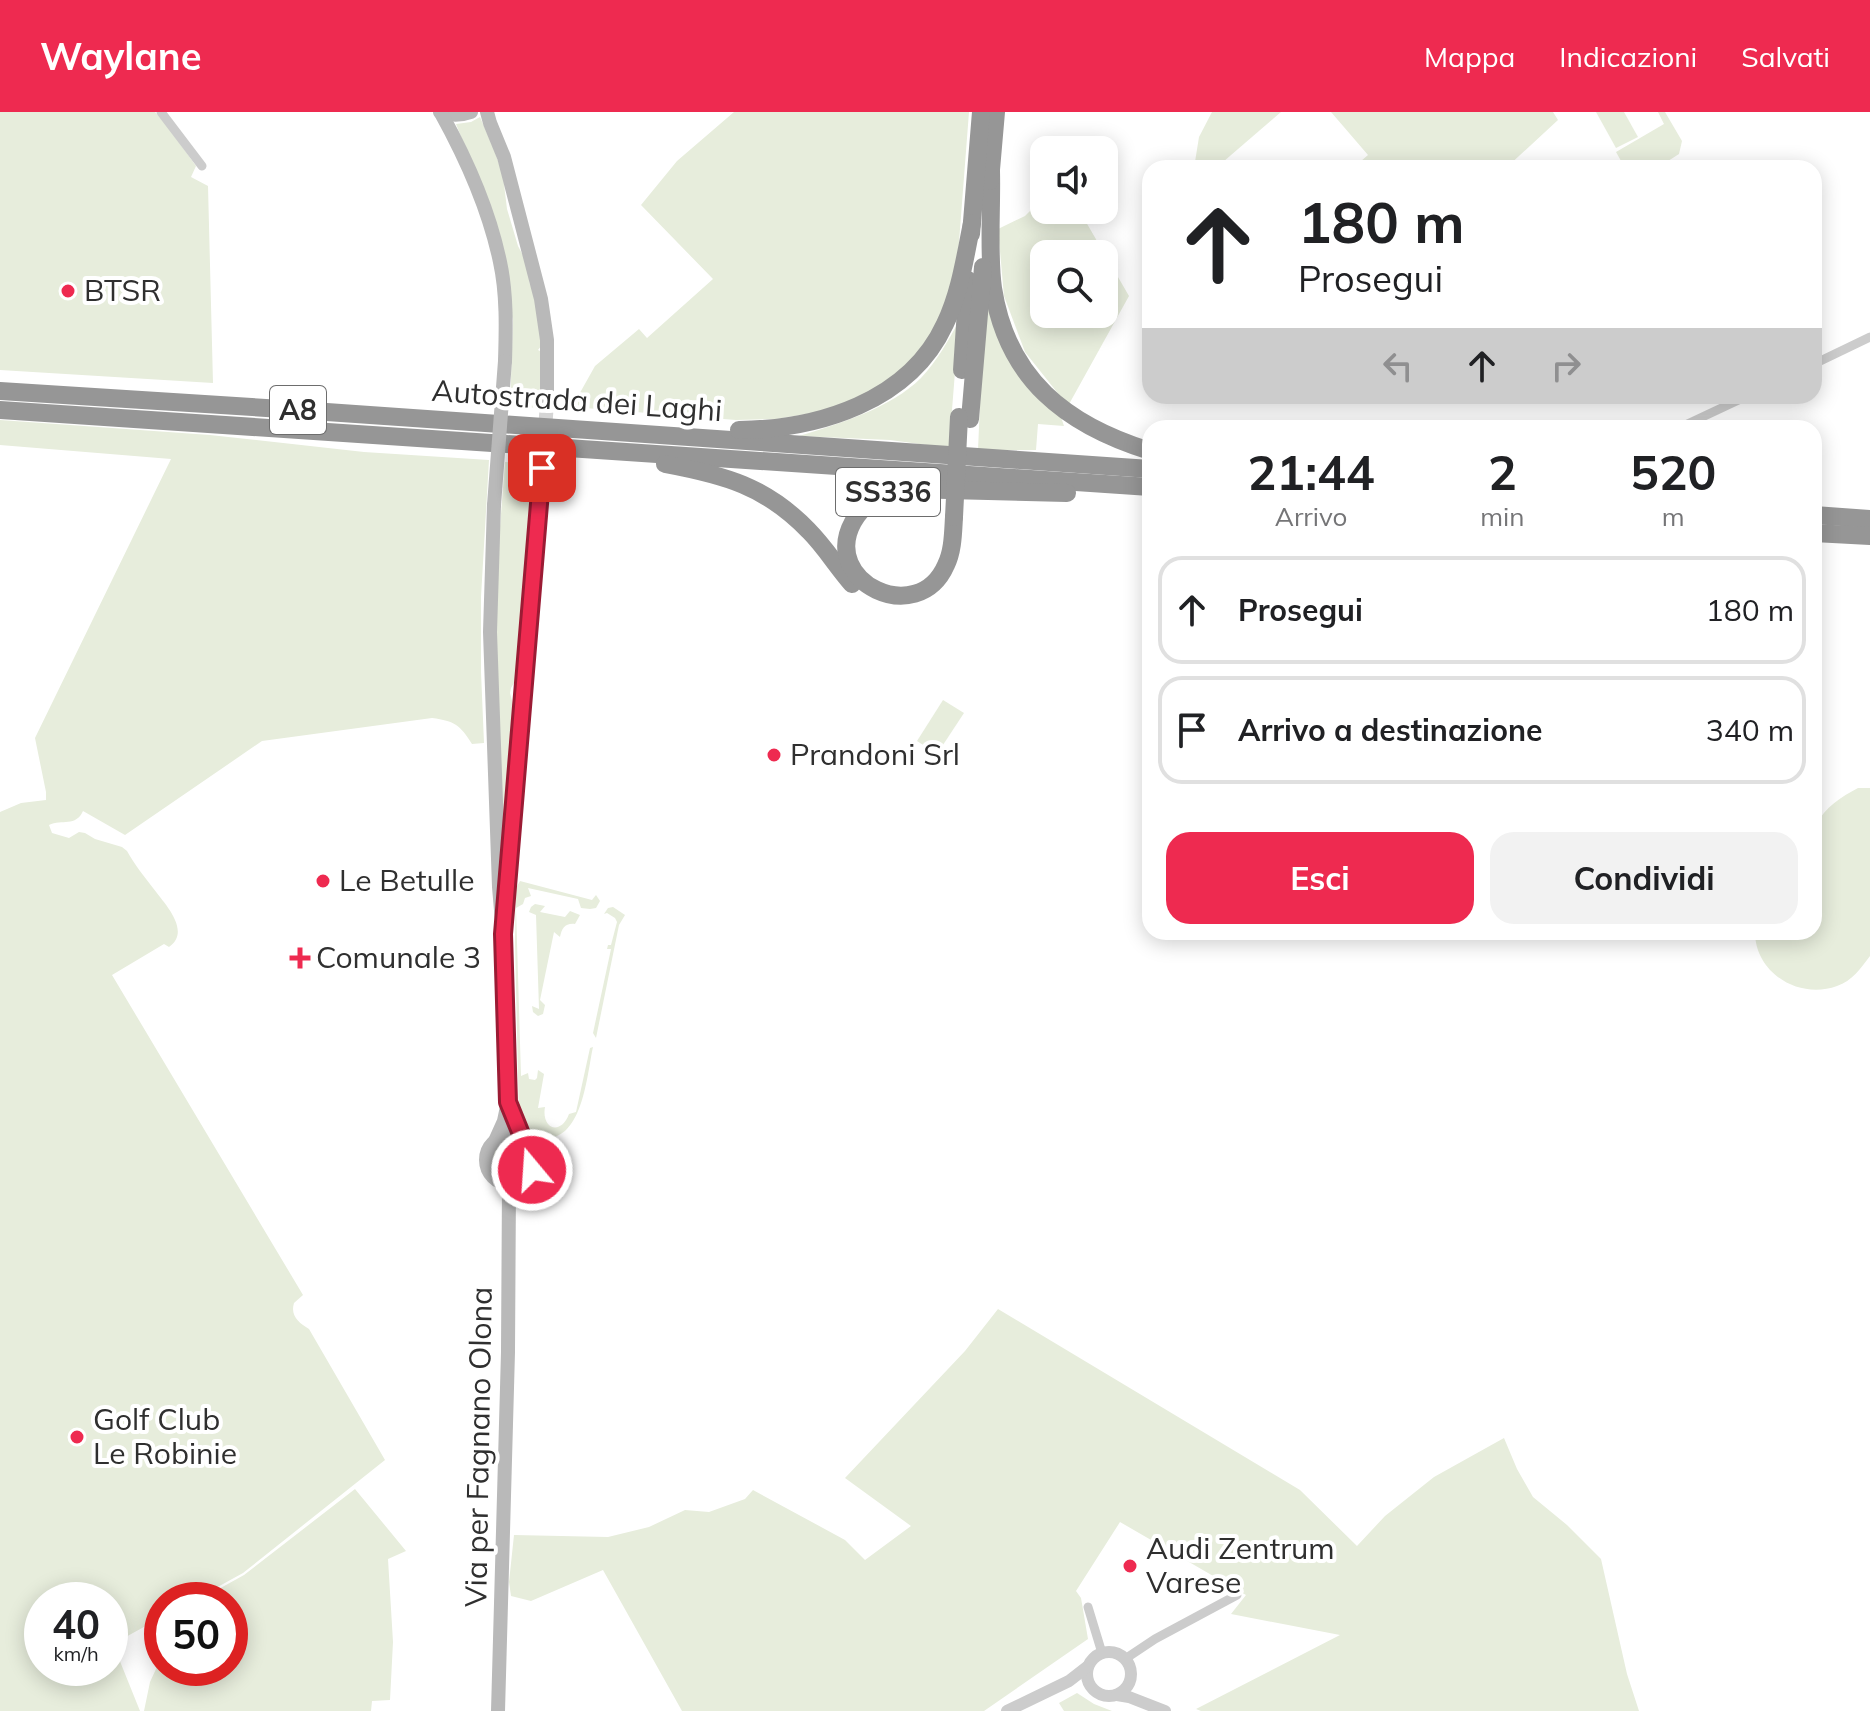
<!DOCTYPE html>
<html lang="it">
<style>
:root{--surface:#fff;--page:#f2f2f2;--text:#202124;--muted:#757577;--line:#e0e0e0;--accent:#ee2a50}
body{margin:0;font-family:Mulish,sans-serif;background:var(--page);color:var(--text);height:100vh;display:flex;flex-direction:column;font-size:30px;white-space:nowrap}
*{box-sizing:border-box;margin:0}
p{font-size:26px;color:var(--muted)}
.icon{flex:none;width:44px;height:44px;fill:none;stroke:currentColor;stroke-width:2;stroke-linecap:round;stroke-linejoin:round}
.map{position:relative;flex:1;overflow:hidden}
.sheet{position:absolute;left:1142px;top:308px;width:680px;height:520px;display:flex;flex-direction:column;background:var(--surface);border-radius:24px;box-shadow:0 4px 20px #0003}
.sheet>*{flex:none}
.guide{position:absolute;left:1142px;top:48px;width:680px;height:244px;border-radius:24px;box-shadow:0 4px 20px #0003;background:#fff;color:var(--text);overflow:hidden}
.tools{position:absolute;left:1030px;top:24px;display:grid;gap:16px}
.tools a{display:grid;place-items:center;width:88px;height:88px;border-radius:16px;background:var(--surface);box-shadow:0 4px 20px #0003;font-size:40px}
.speed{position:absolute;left:24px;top:1470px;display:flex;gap:16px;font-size:40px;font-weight:700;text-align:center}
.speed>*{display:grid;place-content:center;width:104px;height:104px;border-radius:50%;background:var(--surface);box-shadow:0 4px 20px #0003;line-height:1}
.speed small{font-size:20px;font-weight:400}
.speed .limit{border:12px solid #d22;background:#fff;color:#111}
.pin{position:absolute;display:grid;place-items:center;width:68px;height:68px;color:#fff;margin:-34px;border-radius:16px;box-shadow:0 4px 12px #0006}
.me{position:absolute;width:88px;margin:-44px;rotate:342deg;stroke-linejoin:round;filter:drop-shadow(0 0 6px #0008)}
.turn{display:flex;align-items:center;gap:28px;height:168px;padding:0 24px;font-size:36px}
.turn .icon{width:104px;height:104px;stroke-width:2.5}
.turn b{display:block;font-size:56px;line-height:68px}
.lanes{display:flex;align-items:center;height:76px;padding:0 24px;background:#0003;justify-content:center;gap:40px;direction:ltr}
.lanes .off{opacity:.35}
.eta{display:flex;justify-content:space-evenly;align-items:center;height:136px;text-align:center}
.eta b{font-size:48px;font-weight:700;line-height:56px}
.cta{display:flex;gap:16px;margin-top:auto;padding:16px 24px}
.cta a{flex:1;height:92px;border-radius:24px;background:var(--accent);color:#fff;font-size:32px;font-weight:700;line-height:92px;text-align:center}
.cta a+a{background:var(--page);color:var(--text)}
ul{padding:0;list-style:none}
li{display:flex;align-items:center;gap:24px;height:108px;margin:0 16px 12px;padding:0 8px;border:4px solid var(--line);border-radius:24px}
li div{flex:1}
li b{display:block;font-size:30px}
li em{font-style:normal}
header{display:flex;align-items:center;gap:48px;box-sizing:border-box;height:112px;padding:0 40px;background:var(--accent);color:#fff}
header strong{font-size:38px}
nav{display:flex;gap:44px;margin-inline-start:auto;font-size:28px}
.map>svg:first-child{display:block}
.green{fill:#e7eddc;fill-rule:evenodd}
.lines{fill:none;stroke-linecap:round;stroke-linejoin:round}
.secondary-tunnel{stroke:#d5d5d5;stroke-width:14;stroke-dasharray:14 7;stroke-linecap:butt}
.minor{stroke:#ccc;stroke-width:9}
.tertiary{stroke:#ccc;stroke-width:12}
.secondary{stroke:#b9b9b9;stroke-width:14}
.motorway{stroke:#969696;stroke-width:18}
.secondary-bridge{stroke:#b9b9b9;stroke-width:14}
.motorway-bridge{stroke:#969696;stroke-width:18}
.route-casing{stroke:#9b1b34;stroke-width:20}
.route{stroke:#ee2a50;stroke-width:14}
.poi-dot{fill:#ee2a50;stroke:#fff;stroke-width:3}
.labels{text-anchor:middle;stroke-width:8;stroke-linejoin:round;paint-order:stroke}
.shield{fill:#fff;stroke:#6d6d6d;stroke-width:2}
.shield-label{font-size:28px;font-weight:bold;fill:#2f2f2f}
.poi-label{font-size:30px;fill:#2f2f2f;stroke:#fff;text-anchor:start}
.street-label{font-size:30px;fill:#2f2f2f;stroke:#fff}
</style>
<header>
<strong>Waylane</strong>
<nav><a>Mappa</a><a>Indicazioni</a><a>Salvati</a></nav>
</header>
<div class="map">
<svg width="1870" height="1599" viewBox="0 0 1870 1599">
<rect width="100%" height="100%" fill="#fff"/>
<g class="green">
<path d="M0,0H155L165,11L196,54L191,65L208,74L213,271L0,258Z"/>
<path d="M734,0H969L958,143L947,187L929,228L909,254L861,285L818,300L776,307L736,308L572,295L595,254L639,217L647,226L713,167L641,93L677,49Z"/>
<path d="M1212,0H1281L1216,56H1194L1199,25Z"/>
<path d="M1331,0H1553L1558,8L1506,56H1353L1368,43Z"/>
<path d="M1596,0H1624L1638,25L1616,36Z"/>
<path d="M1658,0H1665L1682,29L1679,42L1657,56H1625L1616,40L1664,12Z"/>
<path d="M480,5L495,40L503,64L507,97L518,134L527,151L530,173L533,175L542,233L538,238L542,240L540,296L510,294L513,208L462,27L456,12L471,10Z"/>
<path d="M1044,85V98H1079L1129,184L1068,294L1025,240L1004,184L998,117L1025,104ZM1044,142H1104V202H1044Z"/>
<path d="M985,175L1060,302L1064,314L1038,312L1036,338H978Z"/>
<path d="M959,209L949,336L890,328L799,324C839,312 891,296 921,266C937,249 948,229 959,209Z"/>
<path d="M0,308L210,323L364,340L489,348L481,485V560L484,631L472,632C460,613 455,609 432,606L262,629L125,723L83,699C76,715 62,707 49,713L52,721L69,726L79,720L85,721L95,727L122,735L127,739C134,752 144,764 153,776C164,791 192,819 169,835L164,832L112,863L303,1183L294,1191C290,1204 299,1211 309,1217L385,1348L243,1461L194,1488H162V1505L113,1532L140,1599H0V700L21,691L46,688V680L35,626L171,347L0,333ZM42,1488H110V1556H42Z"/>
<path d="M505,350L537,352L521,559L511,576L510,581L517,608L506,728L503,730L495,511L499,428Z"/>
<path d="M943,588L964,601L937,642L917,629Z"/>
<path d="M1858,676H1870V844C1861,856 1852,869 1837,874C1799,888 1755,861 1755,820H1814C1814,802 1810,724 1816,713C1825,695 1841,685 1858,676Z"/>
<path d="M520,769L592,788L596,783L600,789L596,796L590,797L581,796L578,787L528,776L531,784L525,786L523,792L516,796L521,964L528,961L529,967L535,968L537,966L538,958L544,962L538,996L545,995C541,1017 561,1024 569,1002L576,1000L590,936L593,935C587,962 583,1030 543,1026C531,1025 524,1018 519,1008L515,830L516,776Z"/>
<path d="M535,792L545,794L540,800L565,805L570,799L580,803L575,812C565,811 562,816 560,825L554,820L540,888L545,893L543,902L538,904L533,900L532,894L539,897L536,803L529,800L531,795Z"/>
<path d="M613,795L625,803L619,813L596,926L593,921L611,837H607L608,833H611L617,810L615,806L607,801L604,802L608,796Z"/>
<circle cx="509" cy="1048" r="17"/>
<path d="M998,1197L1300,1378L1357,1434L1385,1404L1434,1365L1504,1326L1517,1357L1533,1385L1567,1413L1601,1447L1627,1562L1639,1599H1201L1196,1597L1340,1523L1231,1502L1246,1483L1120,1410L1076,1479L1081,1486L1088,1527L984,1599H682L603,1458L531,1489L511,1484L509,1470L514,1423L608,1425L649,1415L685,1398L709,1400L745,1387L753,1378L845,1428L865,1448L911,1414L845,1366L965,1239Z"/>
<path d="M355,1377L406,1439L388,1447L393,1530L390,1588L372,1589L371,1599H144L150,1570L162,1544V1556H230V1488H199L244,1463Z"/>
<path d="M1077,1581L1094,1592L1112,1599H1064L1059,1591Z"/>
</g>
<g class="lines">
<path class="secondary-tunnel" d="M542,356L547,291"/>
<g class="minor">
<path d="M161,0L202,54"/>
<path d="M1814,252L1870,225"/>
<path d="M1679,316L1747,284"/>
<path d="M1088,1495L1102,1541"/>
<path d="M1125,1547L1155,1527L1237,1483"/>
</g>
<g class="tertiary">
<circle cx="1109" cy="1562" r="22"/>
<path d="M1117,1583L1129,1585L1165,1599"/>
<path d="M1007,1599L1069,1569L1087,1555"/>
</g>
<g class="secondary">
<path d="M440,0C451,4 460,4 471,0"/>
<path d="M487,0L490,11L504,45L541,187L547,228V291"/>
<path d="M441,1C467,48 489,97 500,150C507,182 506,217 505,249"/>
<path d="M494,393L490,520L499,775L503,822L508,990L504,1009L495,1029"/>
<path d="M507,774L542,356"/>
<circle cx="510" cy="1048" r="24"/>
<path d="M498,1599L508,1240L509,1072"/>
</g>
<g class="motorway">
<path d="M991,59C992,96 988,141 993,176C1007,267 1066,313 1150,339"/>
<path d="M990,69L996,0"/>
<path d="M971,122L981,0"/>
<path d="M962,258L968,168"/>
<path d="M0,279L298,298L1150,357"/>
<path d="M0,298L1150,375"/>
<path d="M970,307L983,155"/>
<path d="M739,318C818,317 909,290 945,212C960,181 965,145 972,111"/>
<path d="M665,352C724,363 766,374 809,419C825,435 837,455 852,472"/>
<path d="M1814,403L1870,407"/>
<path d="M954,405C953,421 953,439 946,453C918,517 820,470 853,410C866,387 884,381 908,377L1067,381"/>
<path d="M1814,421L1870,424"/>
</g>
<path class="secondary-bridge" d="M494,393L505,249"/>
<path class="motorway-bridge" d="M954,405L959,305"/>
</g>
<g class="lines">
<g class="route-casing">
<path id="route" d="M532,1058L534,1051L532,1037L523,1027L508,990L503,822L542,356"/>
</g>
<use href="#route" class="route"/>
</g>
<g class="poi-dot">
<circle cx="68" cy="179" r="8"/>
<circle cx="774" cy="643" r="8"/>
<circle cx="323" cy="769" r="8"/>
<path d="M296 834h8v8h8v8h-8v8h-8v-8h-8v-8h8z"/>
<circle cx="77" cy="1325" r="8"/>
<circle cx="1130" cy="1454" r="8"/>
</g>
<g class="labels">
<g class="shield">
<rect x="270" y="274" width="56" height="48" rx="6"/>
<rect x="836" y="356" width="104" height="48" rx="6"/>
</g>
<g class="shield-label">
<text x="298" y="308">A8</text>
<text x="888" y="390">SS336</text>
</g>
<g class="poi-label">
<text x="84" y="189">BTSR</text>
<text x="790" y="653">Prandoni Srl</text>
<text x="339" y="779">Le Betulle</text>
<text x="316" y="856">Comunale 3</text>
<text x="93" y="1318">Golf Club<tspan x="93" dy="34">Le Robinie</tspan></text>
<text x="1146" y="1447">Audi Zentrum<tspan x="1146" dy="34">Varese</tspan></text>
</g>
<g class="street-label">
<text transform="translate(577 289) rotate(4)" y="10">Autostrada dei Laghi</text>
<text transform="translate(479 1335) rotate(-89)" y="10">Via per Fagnano Olona</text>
</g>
</g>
</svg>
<div class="tools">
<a><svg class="icon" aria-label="sound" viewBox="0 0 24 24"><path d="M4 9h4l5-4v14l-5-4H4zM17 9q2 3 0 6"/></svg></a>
<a><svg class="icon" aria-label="search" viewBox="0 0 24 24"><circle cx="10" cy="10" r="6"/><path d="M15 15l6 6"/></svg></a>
</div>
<div class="speed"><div>40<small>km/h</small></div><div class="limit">50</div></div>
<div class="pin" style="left:542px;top:356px;background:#d93025"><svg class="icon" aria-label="arrive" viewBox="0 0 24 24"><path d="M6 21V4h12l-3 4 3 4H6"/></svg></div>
<svg class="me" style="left:532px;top:1058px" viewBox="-20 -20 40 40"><circle r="17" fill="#ee2a50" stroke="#fff" stroke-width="3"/><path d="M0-11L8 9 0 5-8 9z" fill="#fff"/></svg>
<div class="guide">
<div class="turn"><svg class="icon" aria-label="ahead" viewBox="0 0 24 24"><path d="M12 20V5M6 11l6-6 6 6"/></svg><div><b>180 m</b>Prosegui</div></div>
<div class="lanes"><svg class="icon off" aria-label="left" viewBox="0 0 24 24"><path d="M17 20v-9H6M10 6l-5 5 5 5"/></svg><svg class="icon" aria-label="ahead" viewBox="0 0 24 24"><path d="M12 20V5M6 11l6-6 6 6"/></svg><svg class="icon off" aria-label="right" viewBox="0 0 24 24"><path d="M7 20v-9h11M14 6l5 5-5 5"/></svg></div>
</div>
<section class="sheet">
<div class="eta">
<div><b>21:44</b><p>Arrivo</p></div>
<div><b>2</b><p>min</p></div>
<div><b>520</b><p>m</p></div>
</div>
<ul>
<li><svg class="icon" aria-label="ahead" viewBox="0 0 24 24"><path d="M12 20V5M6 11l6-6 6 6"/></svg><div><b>Prosegui</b></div><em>180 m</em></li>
<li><svg class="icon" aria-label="arrive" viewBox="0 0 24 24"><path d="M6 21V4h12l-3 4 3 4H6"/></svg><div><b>Arrivo a destinazione</b></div><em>340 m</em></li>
</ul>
<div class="cta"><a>Esci</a><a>Condividi</a></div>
</section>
</div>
